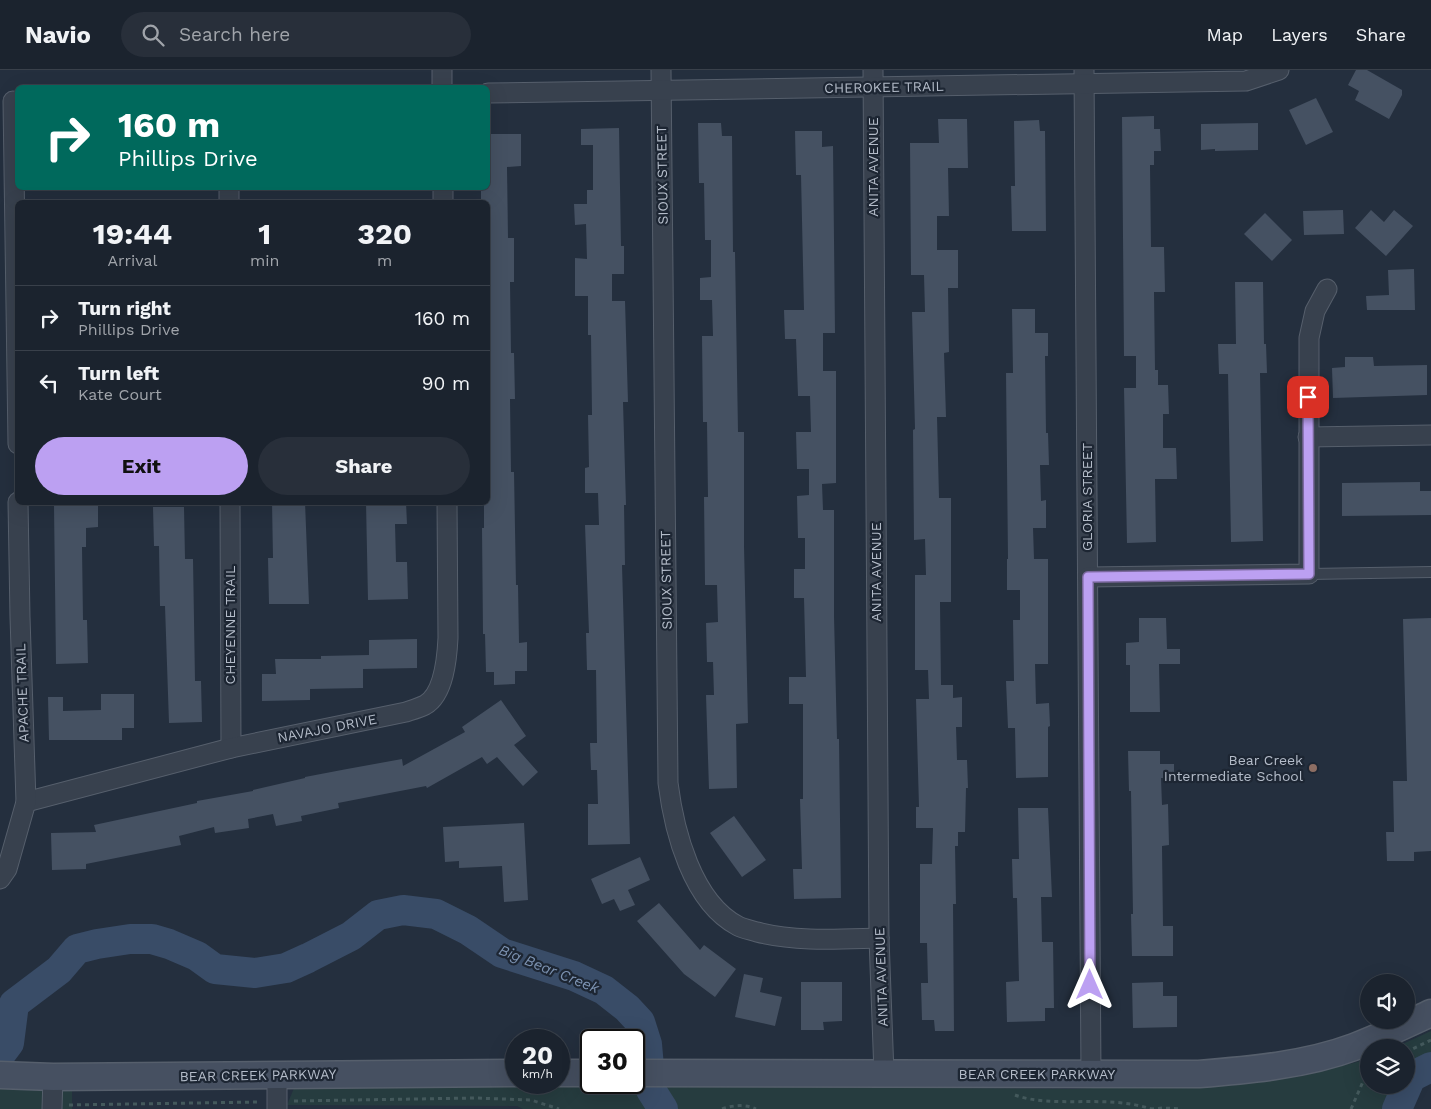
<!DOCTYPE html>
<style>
:root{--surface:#1b232e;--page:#282f3a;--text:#f1f3f6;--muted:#a0a4aa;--line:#39404a;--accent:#bca0f2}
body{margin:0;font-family:"Work Sans",sans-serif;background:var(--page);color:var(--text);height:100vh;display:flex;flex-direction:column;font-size:19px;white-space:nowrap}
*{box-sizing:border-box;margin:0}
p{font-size:16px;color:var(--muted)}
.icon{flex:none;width:28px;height:28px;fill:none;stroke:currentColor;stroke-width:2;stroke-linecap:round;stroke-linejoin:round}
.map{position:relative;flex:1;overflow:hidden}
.panel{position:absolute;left:15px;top:130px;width:475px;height:305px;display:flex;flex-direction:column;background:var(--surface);border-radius:8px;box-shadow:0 5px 20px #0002,0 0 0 1px var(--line)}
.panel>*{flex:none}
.guide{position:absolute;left:15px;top:15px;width:475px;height:105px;border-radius:8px;box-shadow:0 5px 20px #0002,0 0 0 1px var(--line);background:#00695c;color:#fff;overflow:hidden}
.tools{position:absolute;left:1360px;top:904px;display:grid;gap:10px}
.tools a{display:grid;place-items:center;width:55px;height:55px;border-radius:50%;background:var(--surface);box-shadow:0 5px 20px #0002,0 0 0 1px var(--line);font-size:25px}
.speed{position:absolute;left:505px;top:959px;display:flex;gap:10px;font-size:25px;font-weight:700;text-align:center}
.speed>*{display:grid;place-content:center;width:65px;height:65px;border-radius:50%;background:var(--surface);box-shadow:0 5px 20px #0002,0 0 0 1px var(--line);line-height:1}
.speed small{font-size:12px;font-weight:400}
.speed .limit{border:2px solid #111;border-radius:8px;background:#fff;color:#111}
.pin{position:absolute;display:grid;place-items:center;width:42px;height:42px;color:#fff;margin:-21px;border-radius:10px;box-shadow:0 2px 8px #0006}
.me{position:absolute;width:55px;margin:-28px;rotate:0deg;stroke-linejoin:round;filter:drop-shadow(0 0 4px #0008)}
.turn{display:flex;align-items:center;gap:18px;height:105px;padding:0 20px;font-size:22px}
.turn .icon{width:65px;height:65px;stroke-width:2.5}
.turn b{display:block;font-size:35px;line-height:42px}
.eta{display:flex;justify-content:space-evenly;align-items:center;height:85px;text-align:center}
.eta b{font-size:30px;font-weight:700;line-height:35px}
.primary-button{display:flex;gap:10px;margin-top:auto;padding:10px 20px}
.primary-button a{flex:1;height:58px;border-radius:30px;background:var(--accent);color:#111;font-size:20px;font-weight:700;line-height:58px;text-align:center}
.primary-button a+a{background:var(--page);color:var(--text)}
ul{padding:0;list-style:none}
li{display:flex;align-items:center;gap:15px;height:65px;padding:0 20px;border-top:1px solid var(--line)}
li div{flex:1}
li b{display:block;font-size:19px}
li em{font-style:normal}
header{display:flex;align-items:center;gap:30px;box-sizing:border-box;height:70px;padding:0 25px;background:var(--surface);border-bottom:1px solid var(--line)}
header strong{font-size:24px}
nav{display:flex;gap:28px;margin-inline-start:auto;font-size:18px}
.search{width:350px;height:45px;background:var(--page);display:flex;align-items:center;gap:12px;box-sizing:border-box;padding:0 18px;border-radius:28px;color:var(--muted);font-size:19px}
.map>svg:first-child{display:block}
.green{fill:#263c3f}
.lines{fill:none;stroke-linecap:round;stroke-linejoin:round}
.river{stroke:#394c67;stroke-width:30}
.building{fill:#455162}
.lane-casing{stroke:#565f6c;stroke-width:12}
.street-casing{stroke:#565f6c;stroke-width:21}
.secondary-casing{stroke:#565f6c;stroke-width:29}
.path{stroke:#44595c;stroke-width:3;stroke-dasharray:4 4;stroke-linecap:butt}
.lane{stroke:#38414e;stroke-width:10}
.street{stroke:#38414e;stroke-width:19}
.secondary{stroke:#465061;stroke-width:26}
.route-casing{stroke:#7a689d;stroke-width:12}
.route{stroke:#bca0f2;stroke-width:9}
.education-dot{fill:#8d6e63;stroke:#1d2633;stroke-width:2}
.labels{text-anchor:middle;stroke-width:4.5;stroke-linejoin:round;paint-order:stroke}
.street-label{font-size:14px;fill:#b4bcc9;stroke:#1d2633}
.poi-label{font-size:14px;fill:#b4bcc9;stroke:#1d2633;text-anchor:end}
.water-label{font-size:15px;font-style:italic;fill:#7c92b1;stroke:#1d2633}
</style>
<header>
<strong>Navio</strong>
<div class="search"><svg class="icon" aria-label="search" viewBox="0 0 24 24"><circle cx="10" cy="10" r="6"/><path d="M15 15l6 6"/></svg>Search here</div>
<nav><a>Map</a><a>Layers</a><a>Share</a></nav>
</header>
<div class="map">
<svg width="1431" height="1039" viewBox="0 0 1431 1039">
<rect width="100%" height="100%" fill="#242f3e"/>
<g class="green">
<path d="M1431,961V997L1411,1007L1397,1039H523L517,1036L287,1035L294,1018L641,1016L1074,1019L1298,1007L1369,989V1015H1406V978L1396,977Z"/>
<rect x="0" y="1019" width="72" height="20"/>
</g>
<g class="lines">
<g class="river">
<path d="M0,985L9,973L14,934L59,900L77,879L97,874L130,869H152L169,874L197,886L215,899L255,903L286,898L308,888L351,866L378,845L403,840L436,844L468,860L502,883L574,906L604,920L627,938L640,952L647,974L651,1020L663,1039"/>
<path d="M1397,1039L1411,1007L1431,997"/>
</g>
</g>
<g class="building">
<path d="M1356,0H1367L1402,20V25L1389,49L1355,30L1359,21L1348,15Z"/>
<path d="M1316,28L1333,62L1306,75L1289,40Z"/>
<path d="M1154,46V59H1160L1161,81H1154V95H1150L1151,177H1164L1165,222H1154L1155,300H1158V315H1168L1169,344H1163V378H1176L1177,409H1155L1156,472L1127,473L1124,318H1136V286H1124L1122,47Z"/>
<path d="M938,49H967L968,98H948L949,146H937V180H958V218H948L949,282L944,283L946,347H937L939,428H951V532H940L941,615H953V628L962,627V657H956L957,690H967L968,718H966L965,762H958V776H955L956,834H953L954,961H935L934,950H922L921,913H928L927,873H920V794H932L933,758H916V737H919L916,629H929L928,600H915V505H926L925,469L914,470L913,360L915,359L912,242H925L924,205H911L910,73H939Z"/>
<path d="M1039,50L1040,61H1045L1046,161H1012L1011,116H1015L1014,51Z"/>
<path d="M698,53H721L722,66H732L733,182H735L738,362H744V476L748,653L736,654L737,718L709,719L706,625H714L713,592H707L706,553L718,552L717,515H705L704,427H708L707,352H703L702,266H713L712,230H700V208L711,207V170H705L704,113H699Z"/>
<path d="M1258,53V80L1215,81V79L1201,80V54Z"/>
<path d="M619,58L621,176H624V204H612V231H625L628,332H623L626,435H624L625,495H622L630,774L588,775V734H598L597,700H591L590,673H597L596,600H587L586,563H589L585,455H599L598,423H585V398L589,397L588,345H592L591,265H588V226H575V188L587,189L586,154L575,155L574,134H587V120H593V75H581V59Z"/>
<path d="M795,61H822V77L833,76L835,263H823V301H836V413L822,414L823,440H834V546L837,669H839L841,828L794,829L793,799H802L800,729H803V634H789V607H806L804,528H794V499H805V468H798L797,426L809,425V399H797L796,362H811L810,326H798L796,269H785L784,240H804L801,105H796Z"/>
<path d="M488,64H521V96L507,97L508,168H514V212H510L511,283H514L515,329H510L511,402H514L516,515H518L519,573L527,572V601H515V614L494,615V602H486L485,564H483L482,458H484V432H488V132H481V118H488Z"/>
<path d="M1343,140L1344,164L1304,165L1303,141Z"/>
<path d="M1371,140L1384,152L1394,140L1413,156L1386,186L1355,158Z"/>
<path d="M1265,143L1292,170L1272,191L1244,164Z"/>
<path d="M1414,199L1415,240H1367L1366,226L1389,225L1388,200Z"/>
<path d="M1235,212H1263L1264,274H1266L1267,303H1260L1263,471L1231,472L1228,304H1219L1218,274H1236Z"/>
<path d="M1012,239H1035V263H1048V286H1045L1046,363H1048L1049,395H1040L1041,431L1046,430V458H1033L1034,489H1048V594H1035L1036,634L1049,633L1050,656L1048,657V707L1016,708L1015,658H1008L1006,611H1014L1013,550H1020V520H1007V489H1008L1006,303H1013Z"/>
<path d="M1345,287H1373L1374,296L1427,295V325L1333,328L1332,298L1345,297Z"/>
<path d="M1420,412V421H1431V445L1342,446V413Z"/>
<path d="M272,432H305L309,534H269L268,488H273Z"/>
<path d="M366,432H406L407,454H395L396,492H407L408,529L368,530Z"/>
<path d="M54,436H98V457L86,458V477H82L83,550H87L88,593L56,594Z"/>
<path d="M153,437H184L185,489H193L195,611H201L202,652L169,653L165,536H160L159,476H154Z"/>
<path d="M1139,548H1166L1167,579H1180V594H1159L1160,642H1130V595H1126V573L1139,572Z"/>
<path d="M1431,548V781L1414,782V791H1387L1386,762H1394L1393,711H1407L1403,549Z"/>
<path d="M417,569V598L363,599V618L310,619V630L262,631V604H276L275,589H321V586L369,585V570Z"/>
<path d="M101,624H134V658H122V670H49L48,627H63V641L101,640Z"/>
<path d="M501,630L526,666L514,675L538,702L523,716L497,687L487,694L482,687L427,718L426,716L338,733L339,738L301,746L302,751L276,756L273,744L248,749L249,758L215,763L214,757L179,766L181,775L86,794V799L52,800L51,763L96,762L94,755L197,733V731L253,721V720L305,708V707L347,699L402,689L403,696L465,662L462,657Z"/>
<path d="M1128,681H1160V694H1174V708H1161L1162,735L1168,734L1169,775L1162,776L1163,856H1173V886H1132L1131,844H1133L1131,721H1129Z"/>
<path d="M1018,738H1048L1052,827H1041L1042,872H1053L1054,938H1045V951L1007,952L1006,912L1019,911L1017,828H1013L1012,789H1019Z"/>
<path d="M734,746L766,790L742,807L710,763Z"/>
<path d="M524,753L528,830L504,832L502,796L459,798V791L445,792L443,757Z"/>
<path d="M640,787L650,810L628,820L635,835L620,841L614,829L602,834L591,809Z"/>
<path d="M659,833L700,880L704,875L736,899L715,927L684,904L637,851Z"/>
<path d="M744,904L763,908L760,922L782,927L775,956L735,947Z"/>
<path d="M801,912H842V951L823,952L824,960H801Z"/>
<path d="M1163,912V926H1177V957L1133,958L1132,913Z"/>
</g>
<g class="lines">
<g class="lane-casing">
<path id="lane" d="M1309,504L1431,502"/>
</g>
<g class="street-casing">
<g id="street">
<path d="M442,0V18"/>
<path d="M661,0L668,713C674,761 692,832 738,856C744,859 751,860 757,862C796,872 839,869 879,868"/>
<path d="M873,0L879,868L884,1004"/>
<path d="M1084,0L1091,1004"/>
<path d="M488,23L1246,11L1279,0"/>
<path d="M13,31L18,374"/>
<path d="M229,118V132"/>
<path d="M443,118V132"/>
<path d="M1308,367L1431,365"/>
<path d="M230,432L231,678"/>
<path d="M1088,507L1309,504V268L1315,241L1327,219"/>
<path d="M26,732L231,678L406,642C412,640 419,638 425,635C444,624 447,588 448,568L447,432"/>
<path d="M0,809L7,799L26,732L20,547L18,432"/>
<path d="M277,1005V1039"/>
<path d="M52,1039L53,1007"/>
</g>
</g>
<g class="secondary-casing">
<g id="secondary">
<path d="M559,1003H591"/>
<path d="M634,1003L1199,1004C1249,1000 1306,995 1354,977C1380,967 1405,955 1431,943"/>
<path d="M0,1005L53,1007L516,1003"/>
</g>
</g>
<g class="path">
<path d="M1406,982L1431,970"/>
<path d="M1015,1025C1052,1039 1108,1024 1151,1039"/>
<path d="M294,1031L475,1028L531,1030L559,1039"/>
<path d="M69,1035L260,1032"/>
<path d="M722,1039C734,1035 745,1034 756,1039"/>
<path d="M1150,1039L1163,1038L1182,1039"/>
<path d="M1351,1039L1365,1007L1369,1003"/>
</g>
<use href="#lane" class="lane"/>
<use href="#street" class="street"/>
<use href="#secondary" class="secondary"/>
</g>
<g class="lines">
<g class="route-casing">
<path id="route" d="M1090,915L1088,507L1309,504L1308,327"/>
</g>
<use href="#route" class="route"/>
</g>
<circle class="education-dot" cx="1313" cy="698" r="5"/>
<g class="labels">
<g class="street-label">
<text transform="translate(884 17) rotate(-1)" y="5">CHEROKEE TRAIL</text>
<text transform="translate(873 97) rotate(-90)" y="5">ANITA AVENUE</text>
<text transform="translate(662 105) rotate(-91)" y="5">SIOUX STREET</text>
<text transform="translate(1087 427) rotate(-90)" y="5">GLORIA STREET</text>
<text transform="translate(876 502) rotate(-90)" y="5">ANITA AVENUE</text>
<text transform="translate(666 510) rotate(-91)" y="5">SIOUX STREET</text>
<text transform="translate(230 555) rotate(-90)" y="5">CHEYENNE TRAIL</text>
<text transform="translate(22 623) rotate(-92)" y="5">APACHE TRAIL</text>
<text transform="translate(327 658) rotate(-11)" y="5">NAVAJO DRIVE</text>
<text transform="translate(881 907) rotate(-92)" y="5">ANITA AVENUE</text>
<text x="1037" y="1009">BEAR CREEK PARKWAY</text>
<text transform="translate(258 1005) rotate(-1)" y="5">BEAR CREEK PARKWAY</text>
</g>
<g class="poi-label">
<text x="1303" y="695">Bear Creek<tspan x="1303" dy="16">Intermediate School</tspan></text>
</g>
<g class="water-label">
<text transform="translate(549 899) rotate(22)" y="5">Big Bear Creek</text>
</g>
</g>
</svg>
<div class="tools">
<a><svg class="icon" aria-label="sound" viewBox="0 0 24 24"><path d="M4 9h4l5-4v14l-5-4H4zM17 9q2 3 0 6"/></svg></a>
<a><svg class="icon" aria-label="layers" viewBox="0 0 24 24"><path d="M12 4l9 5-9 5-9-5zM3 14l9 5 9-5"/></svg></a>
</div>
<div class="speed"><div>20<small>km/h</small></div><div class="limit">30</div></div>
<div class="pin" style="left:1308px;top:327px;background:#d93025"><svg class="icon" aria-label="arrive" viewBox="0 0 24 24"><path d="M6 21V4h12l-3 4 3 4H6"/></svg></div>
<svg class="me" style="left:1090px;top:915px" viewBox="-20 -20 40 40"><path d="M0-17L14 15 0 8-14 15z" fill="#bca0f2" stroke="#fff" stroke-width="4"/></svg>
<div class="guide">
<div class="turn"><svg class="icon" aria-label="right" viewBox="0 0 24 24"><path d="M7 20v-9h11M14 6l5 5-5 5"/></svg><div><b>160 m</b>Phillips Drive</div></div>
</div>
<section class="panel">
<div class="eta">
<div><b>19:44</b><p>Arrival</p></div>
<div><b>1</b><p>min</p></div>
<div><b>320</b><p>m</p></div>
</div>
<ul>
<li><svg class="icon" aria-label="right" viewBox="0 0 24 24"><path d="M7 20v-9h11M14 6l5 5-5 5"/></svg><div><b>Turn right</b><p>Phillips Drive</p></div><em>160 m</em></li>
<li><svg class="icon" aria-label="left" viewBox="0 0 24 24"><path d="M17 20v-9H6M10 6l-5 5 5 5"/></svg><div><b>Turn left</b><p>Kate Court</p></div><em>90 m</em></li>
</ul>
<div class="primary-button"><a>Exit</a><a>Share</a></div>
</section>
</div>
